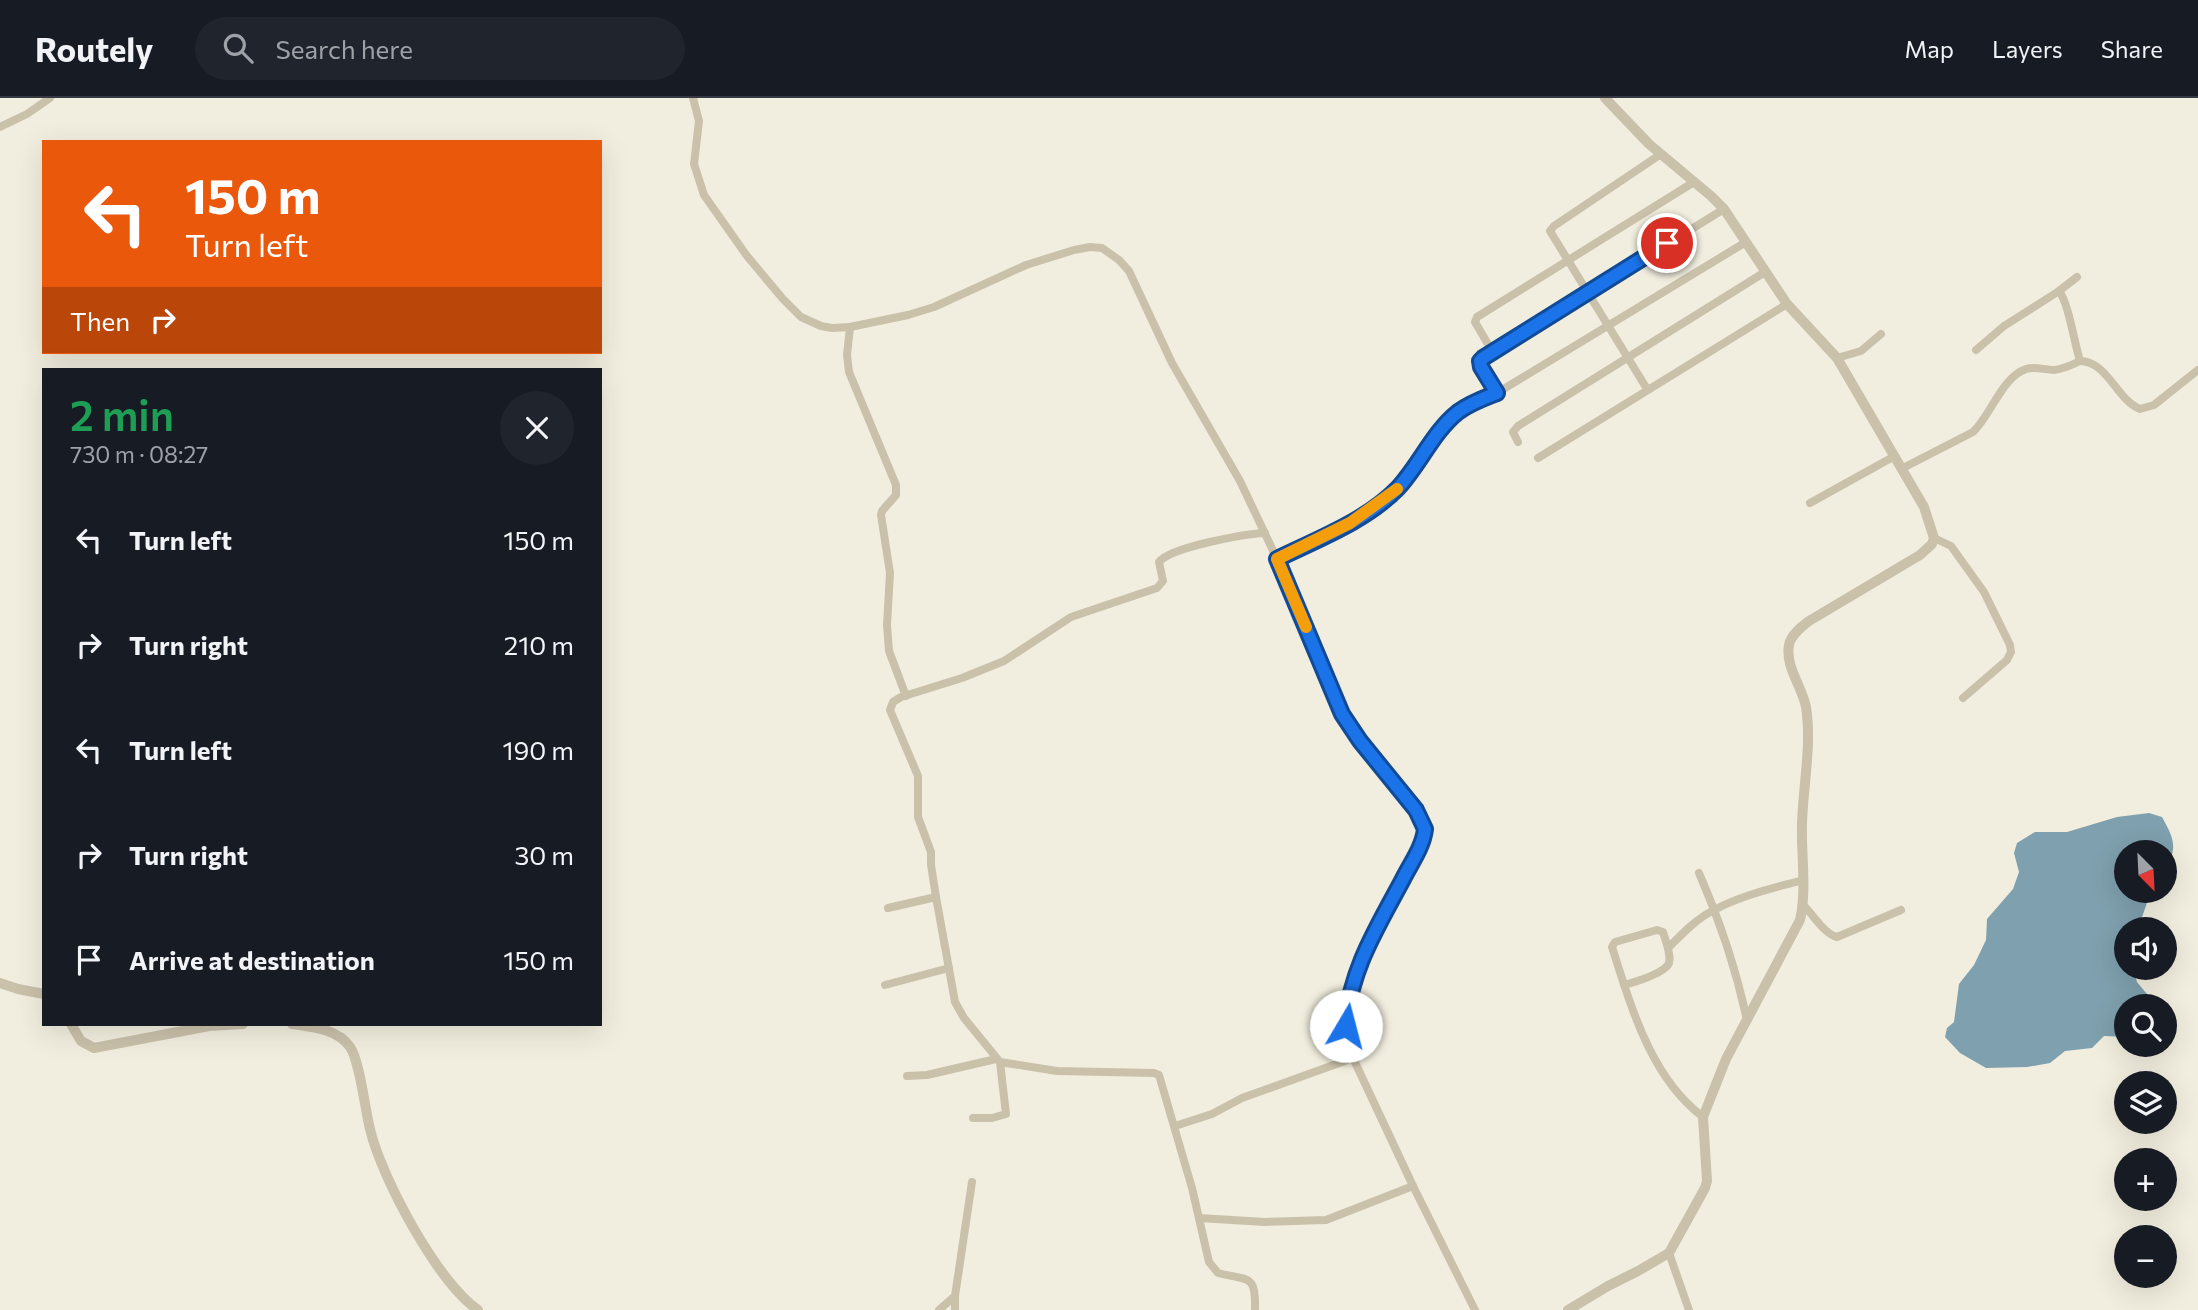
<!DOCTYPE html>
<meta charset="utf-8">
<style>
:root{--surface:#171b24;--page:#20242c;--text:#f1f3f6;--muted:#9ea1a6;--line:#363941}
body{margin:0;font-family:Commissioner,sans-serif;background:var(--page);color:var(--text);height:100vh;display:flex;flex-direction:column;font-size:26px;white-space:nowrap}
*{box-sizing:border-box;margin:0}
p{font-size:23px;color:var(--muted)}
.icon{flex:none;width:38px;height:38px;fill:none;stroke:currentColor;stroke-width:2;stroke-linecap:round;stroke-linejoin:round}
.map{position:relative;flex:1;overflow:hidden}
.panel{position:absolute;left:42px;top:270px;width:560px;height:658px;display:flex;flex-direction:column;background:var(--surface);border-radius:0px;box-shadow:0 7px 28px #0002}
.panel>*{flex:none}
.hud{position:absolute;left:42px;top:42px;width:560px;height:214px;border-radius:0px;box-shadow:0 7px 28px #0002;background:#ea580c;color:#fff;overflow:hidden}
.needle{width:46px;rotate:156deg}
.buttons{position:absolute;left:2114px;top:742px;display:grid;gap:14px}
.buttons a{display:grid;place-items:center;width:63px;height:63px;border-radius:50%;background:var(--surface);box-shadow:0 7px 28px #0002;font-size:35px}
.pin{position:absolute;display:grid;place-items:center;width:60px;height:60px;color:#fff;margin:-30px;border:4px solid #fff;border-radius:50%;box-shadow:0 2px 7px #0007}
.me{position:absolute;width:77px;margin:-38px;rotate:8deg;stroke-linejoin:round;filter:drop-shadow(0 0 5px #0008)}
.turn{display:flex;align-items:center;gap:24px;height:147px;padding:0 28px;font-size:32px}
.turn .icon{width:91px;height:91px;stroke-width:2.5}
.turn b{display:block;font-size:49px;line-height:60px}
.then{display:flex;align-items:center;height:66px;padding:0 28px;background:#0003;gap:14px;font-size:26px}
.round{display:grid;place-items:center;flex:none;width:74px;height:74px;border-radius:37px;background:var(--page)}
.overview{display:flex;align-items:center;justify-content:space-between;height:119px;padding:0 28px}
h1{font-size:42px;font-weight:600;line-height:52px;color:#1e9e55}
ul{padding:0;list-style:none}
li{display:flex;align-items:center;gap:21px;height:105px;padding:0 28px}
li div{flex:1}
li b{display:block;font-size:26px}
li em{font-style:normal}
header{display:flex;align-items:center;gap:42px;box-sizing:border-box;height:98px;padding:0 35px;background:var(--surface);border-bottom:2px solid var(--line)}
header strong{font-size:33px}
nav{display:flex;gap:38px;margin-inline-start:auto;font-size:24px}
.search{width:490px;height:63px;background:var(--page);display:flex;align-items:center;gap:18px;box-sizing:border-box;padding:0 24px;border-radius:38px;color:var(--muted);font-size:26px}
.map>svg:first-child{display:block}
.water{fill:#7fa0ae}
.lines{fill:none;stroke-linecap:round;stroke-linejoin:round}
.minor{stroke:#cac1ab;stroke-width:8}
.tertiary{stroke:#cac1ab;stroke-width:10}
.route-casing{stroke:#114b97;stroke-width:18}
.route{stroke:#1a73e8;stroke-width:12}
.slow{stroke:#f59e0b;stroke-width:12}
</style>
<header>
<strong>Routely</strong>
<div class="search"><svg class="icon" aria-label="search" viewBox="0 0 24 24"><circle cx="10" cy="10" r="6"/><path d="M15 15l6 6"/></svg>Search here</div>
<nav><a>Map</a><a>Layers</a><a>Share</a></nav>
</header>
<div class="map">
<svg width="2198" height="1212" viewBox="0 0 2198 1212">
<rect width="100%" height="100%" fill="#f2eedf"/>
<path class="water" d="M2149,715L2162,719C2173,739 2179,750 2165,771V754H2126V793H2151L2138,831H2126V870H2133L2137,884L2157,908H2126V939L2104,938L2092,950L2065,953L2050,965L2027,969L1986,970L1960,955L1945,939L1947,930L1954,924L1959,886L1974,867L1986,842L1987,821L2013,791L2019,774L2014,755L2017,745L2035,734H2067L2117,719Z"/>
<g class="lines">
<g class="minor">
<path d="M693,0L699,23L694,66L704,97L747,158L783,201L801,219L821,228L832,230L850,229L908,217L934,209L1026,167L1074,152L1090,149L1102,150L1119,162L1129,173L1172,265L1240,383L1277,461L1342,616L1360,643L1422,720L1425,731L1423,742L1360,863L1349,898L1346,928L1353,960L1413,1088L1475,1212"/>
<path d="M0,29L27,16L50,0"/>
<path d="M2059,193L2077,179"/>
<path d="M850,229L847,257L849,274L896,387V397L882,413L881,417L890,475L887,527L889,553L906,598"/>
<path d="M1492,253L1475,224L1477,219L1694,84"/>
<path d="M1837,260L1861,253L1881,236"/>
<path d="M2080,263C2107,263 2117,302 2140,311L2154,307L2198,272"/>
<path d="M1647,291L1550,133L1554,128L1661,56"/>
<path d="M1497,295L1483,271L1480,263L1483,260L1724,111"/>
<path d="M1518,344L1513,334L1518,328L1765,174"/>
<path d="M1538,360L1787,206"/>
<path d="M1901,371L1973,334C1991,317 2002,279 2026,271C2036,268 2044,272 2054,272C2063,271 2072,267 2080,263C2074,244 2069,206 2059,193L2004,228L1976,252"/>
<path d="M1810,405L1893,359"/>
<path d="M1934,440L1951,448L1984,494L2010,547L2011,554L2007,562L1963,600"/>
<path d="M1277,461C1317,441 1360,424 1394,393C1417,373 1428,342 1450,321C1464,308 1480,301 1497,295L1746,144"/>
<path d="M1699,775C1720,823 1736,871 1747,922"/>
<path d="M1803,807C1813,816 1824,836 1837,839L1901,812"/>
<path d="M888,810L936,799"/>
<path d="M1668,850L1663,834L1657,832L1615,844L1612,849C1631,908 1650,979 1703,1019"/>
<path d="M885,887L949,870"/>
<path d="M1624,887C1635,884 1660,877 1668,867C1671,863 1669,856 1668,850C1682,836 1696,821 1714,812C1742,797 1774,790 1803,782"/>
<path d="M907,978L927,977L996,961"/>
<path d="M973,1020H992L1006,1016L1000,964"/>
<path d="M1175,1028L1212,1016L1242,1000L1353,960"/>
<path d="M1199,1120L1265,1124L1326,1122L1413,1088"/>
<path d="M1669,1155L1689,1212"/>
<path d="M939,1212L955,1198L972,1084"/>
<path d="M955,1212V1198"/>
<path d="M1255,1212C1256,1175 1249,1183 1218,1175L1209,1164L1192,1090L1159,977L1154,975L1057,973L1000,964L964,920L955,904L936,799L931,767V754L918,719V678L890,612L893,604L901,599L962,580L1004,563L1071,519L1157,490L1163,483L1159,464C1171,449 1244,436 1265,435"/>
</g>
<g class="tertiary">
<path d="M0,885L18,891L44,896"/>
<path d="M71,926L81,943L94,950L209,928L243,926"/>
<path d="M292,926C312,929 338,931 350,949C360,963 365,1012 370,1031C381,1079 438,1185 478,1212"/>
<path d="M1568,1212L1608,1188L1638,1173L1669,1155L1705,1090L1707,1083L1703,1019L1726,961L1800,822C1807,791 1801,758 1802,726C1803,688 1812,647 1806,609C1802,588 1785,569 1789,547C1791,537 1801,529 1809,523L1920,457L1932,446L1934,440L1924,409L1837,260L1787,206L1724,111L1711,98L1649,46L1605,0"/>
</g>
</g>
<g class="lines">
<g class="route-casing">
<path id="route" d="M1346,928C1349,873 1378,828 1403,781C1411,765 1423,749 1425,731L1416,712L1360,643L1342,616L1277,461C1318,441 1366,423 1398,390C1420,366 1433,334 1458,314C1470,305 1484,300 1497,295L1481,269L1480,263L1483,260L1667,145"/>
</g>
<use href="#route" class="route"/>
<path class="slow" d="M1306,529L1277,461L1350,425L1397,391"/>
</g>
</svg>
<div class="buttons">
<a><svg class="needle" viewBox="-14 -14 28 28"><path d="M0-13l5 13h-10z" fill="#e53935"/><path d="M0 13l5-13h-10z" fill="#9ea1a6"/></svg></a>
<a><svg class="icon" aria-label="sound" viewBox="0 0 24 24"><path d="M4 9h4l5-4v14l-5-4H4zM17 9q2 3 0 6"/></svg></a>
<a><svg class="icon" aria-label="search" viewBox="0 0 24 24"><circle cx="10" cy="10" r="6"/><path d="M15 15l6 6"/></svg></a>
<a><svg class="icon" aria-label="layers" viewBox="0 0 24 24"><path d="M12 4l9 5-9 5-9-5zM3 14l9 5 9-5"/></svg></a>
<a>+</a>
<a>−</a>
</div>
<div class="pin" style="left:1667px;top:145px;background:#d93025"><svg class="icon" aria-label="arrive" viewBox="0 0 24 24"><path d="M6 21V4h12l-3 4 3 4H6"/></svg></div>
<svg class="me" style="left:1346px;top:928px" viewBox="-20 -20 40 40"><circle r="19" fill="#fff"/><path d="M0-13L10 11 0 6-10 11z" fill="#1a73e8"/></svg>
<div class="hud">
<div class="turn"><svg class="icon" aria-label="left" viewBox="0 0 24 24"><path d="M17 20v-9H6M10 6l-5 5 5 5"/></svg><div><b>150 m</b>Turn left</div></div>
<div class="then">Then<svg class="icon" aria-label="right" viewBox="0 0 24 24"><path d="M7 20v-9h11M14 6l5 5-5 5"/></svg></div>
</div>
<section class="panel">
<div class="overview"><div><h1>2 min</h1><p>730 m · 08:27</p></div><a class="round"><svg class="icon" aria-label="close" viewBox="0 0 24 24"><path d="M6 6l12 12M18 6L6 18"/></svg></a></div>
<ul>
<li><svg class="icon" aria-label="left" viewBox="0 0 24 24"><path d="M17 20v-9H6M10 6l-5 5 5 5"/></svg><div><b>Turn left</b></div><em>150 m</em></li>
<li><svg class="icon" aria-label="right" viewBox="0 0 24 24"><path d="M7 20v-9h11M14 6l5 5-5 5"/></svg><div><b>Turn right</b></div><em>210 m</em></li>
<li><svg class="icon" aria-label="left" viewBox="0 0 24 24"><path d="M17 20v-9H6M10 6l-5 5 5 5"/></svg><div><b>Turn left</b></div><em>190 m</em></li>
<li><svg class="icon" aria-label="right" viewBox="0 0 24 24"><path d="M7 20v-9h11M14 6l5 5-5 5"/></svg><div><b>Turn right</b></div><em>30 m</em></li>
<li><svg class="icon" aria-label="arrive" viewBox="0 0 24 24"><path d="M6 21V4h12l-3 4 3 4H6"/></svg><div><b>Arrive at destination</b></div><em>150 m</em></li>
</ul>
</section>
</div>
